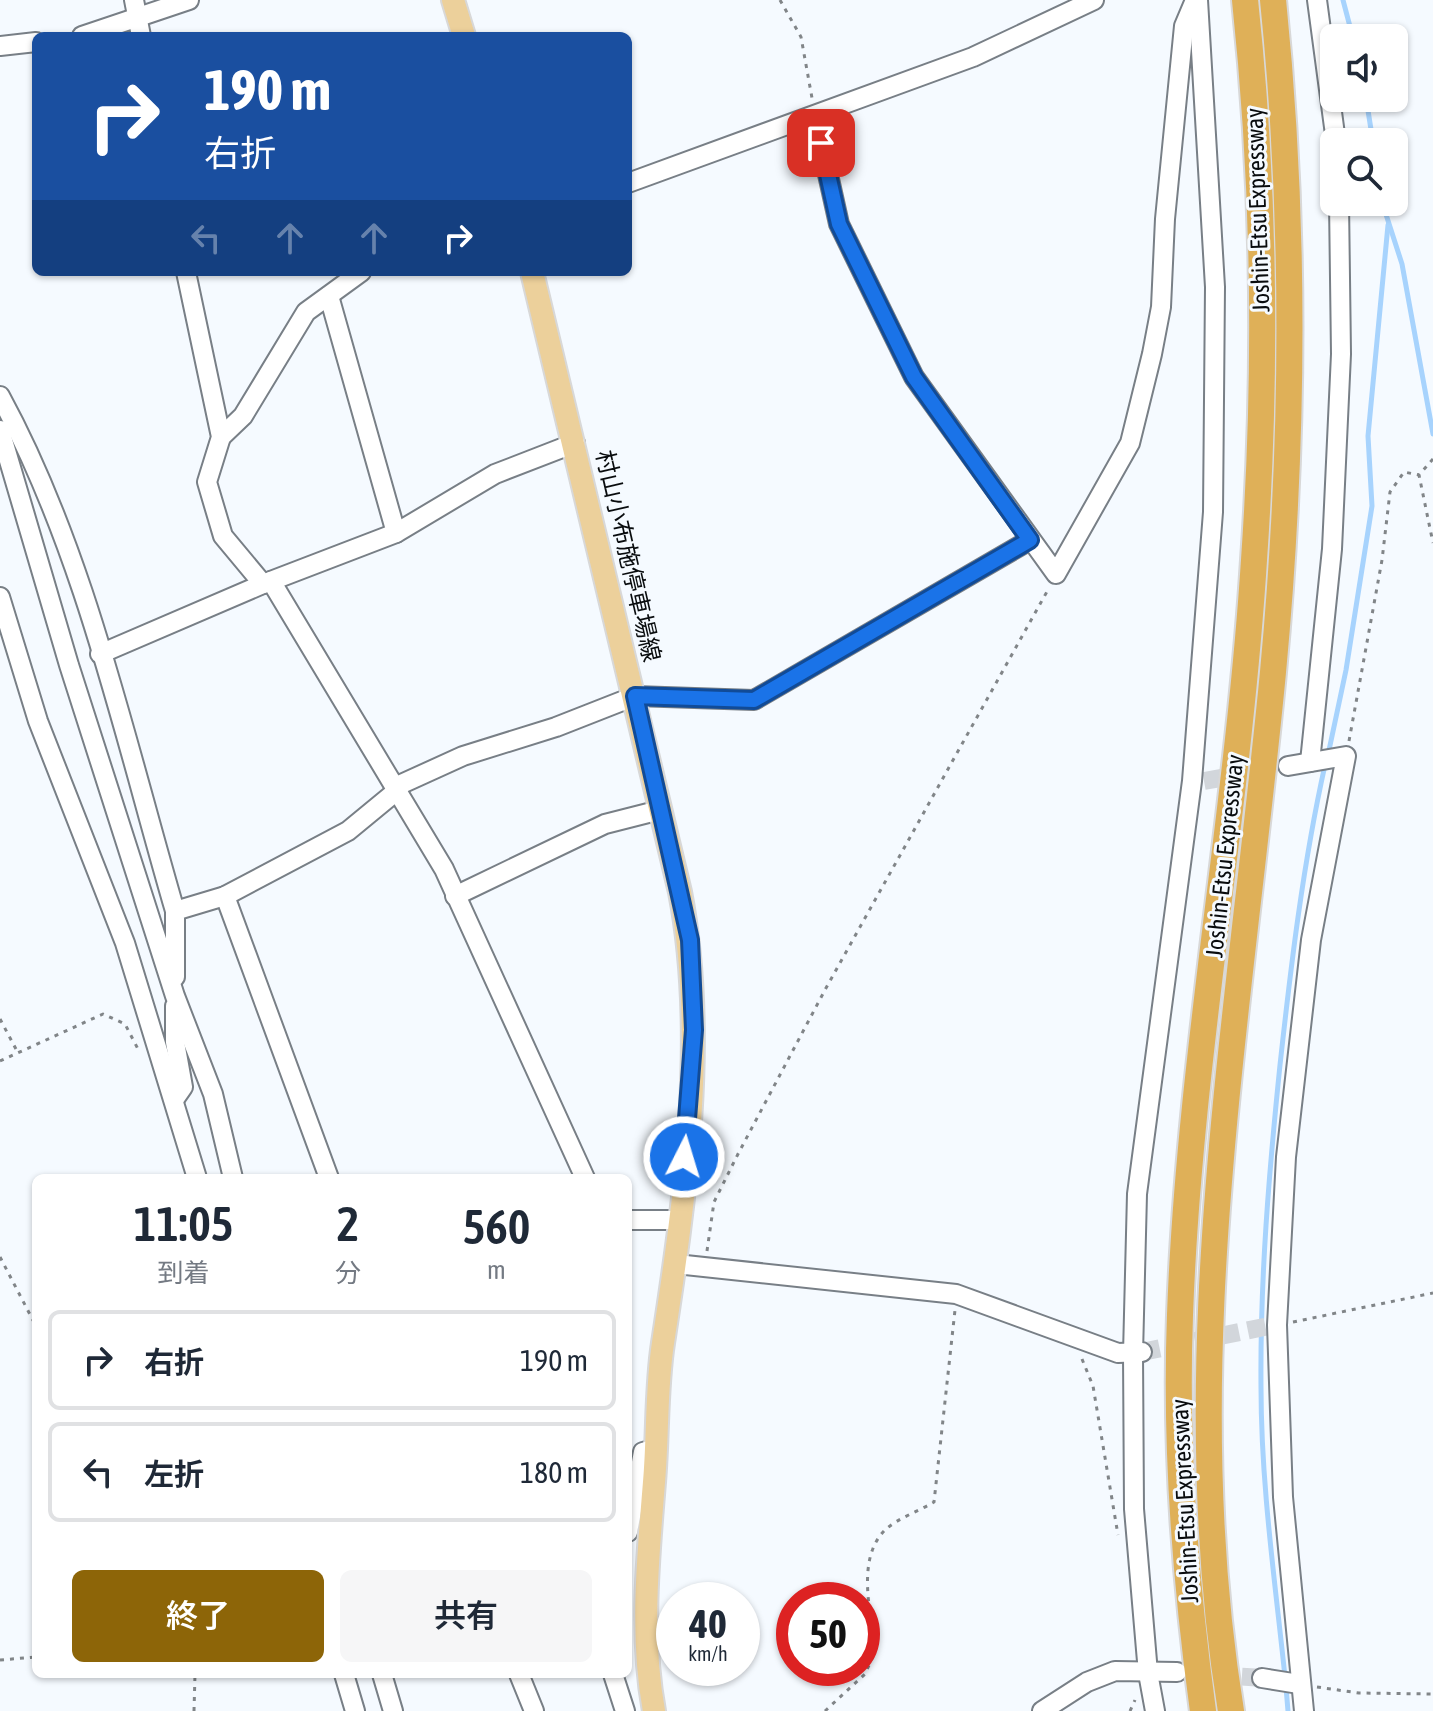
<!DOCTYPE html>
<html lang="ja">
<meta charset="utf-8">
<style>
:root{--surface:#fff;--page:#f6f6f7;--text:#1f2937;--muted:#747a83;--line:#e0e1e3;--accent:#8d6508}
body{margin:0;font-family:"Asap Condensed","Noto Sans JP",sans-serif;background:var(--page);color:var(--text);height:100vh;display:flex;flex-direction:column;font-size:30px;white-space:nowrap}
*{box-sizing:border-box;margin:0}
p{font-size:26px;color:var(--muted)}
.icon{flex:none;width:44px;height:44px;fill:none;stroke:currentColor;stroke-width:2;stroke-linecap:round;stroke-linejoin:round}
.map{position:relative;flex:1;overflow:hidden}
.details{position:absolute;left:32px;top:1174px;width:600px;height:504px;display:flex;flex-direction:column;background:var(--surface);border-radius:12px;box-shadow:0 2px 6px #0004}
.details>*{flex:none}
.banner{position:absolute;left:32px;top:32px;width:600px;height:244px;border-radius:12px;box-shadow:0 2px 6px #0004;background:#1a4fa0;color:#fff;overflow:hidden}
.buttons{position:absolute;left:1320px;top:24px;display:grid;gap:16px}
.buttons a{display:grid;place-items:center;width:88px;height:88px;border-radius:12px;background:var(--surface);box-shadow:0 2px 6px #0004;font-size:40px}
.speed{position:absolute;left:656px;top:1582px;display:flex;gap:16px;font-size:40px;font-weight:700;text-align:center}
.speed>*{display:grid;place-content:center;width:104px;height:104px;border-radius:50%;background:var(--surface);box-shadow:0 2px 6px #0004;line-height:1}
.speed small{font-size:20px;font-weight:400}
.speed .limit{border:12px solid #d22;background:#fff;color:#111}
.pin{position:absolute;display:grid;place-items:center;width:68px;height:68px;color:#fff;margin:-34px;border-radius:16px;box-shadow:0 4px 12px #0006}
.me{position:absolute;width:88px;margin:-44px;rotate:5deg;stroke-linejoin:round;filter:drop-shadow(0 0 6px #0008)}
.turn{display:flex;align-items:center;gap:28px;height:168px;padding:0 40px;font-size:36px}
.turn .icon{width:104px;height:104px;stroke-width:2.5}
.turn b{display:block;font-size:56px;line-height:68px}
.lanes{display:flex;align-items:center;height:76px;padding:0 40px;background:#0003;justify-content:center;gap:40px;direction:ltr}
.lanes .off{opacity:.35}
.eta{display:flex;justify-content:space-evenly;align-items:center;height:136px;text-align:center}
.eta b{font-size:48px;font-weight:600;line-height:56px}
.button{display:flex;gap:16px;margin-top:auto;padding:16px 40px}
.button a{flex:1;height:92px;border-radius:12px;background:var(--accent);color:#fff;font-size:32px;font-weight:600;line-height:92px;text-align:center}
.button a+a{background:var(--page);color:var(--text)}
ul{padding:0;list-style:none}
li{display:flex;align-items:center;gap:24px;height:100px;margin:0 16px 12px;padding:0 24px;border:4px solid var(--line);border-radius:12px}
li div{flex:1}
li b{display:block;font-size:30px}
li em{font-style:normal}
.map>svg:first-child{display:block}
.lines{fill:none;stroke-linecap:round;stroke-linejoin:round}
.stream{stroke:#a7d3fd;stroke-width:5}
.minor-tunnel{stroke:#d2d6db;stroke-width:18;stroke-dasharray:18 9;stroke-linecap:butt}
.minor-casing{stroke:#787f86;stroke-width:22}
.major-casing{stroke:#d8d8d8;stroke-width:26}
.highway-casing{stroke:#d8d8d8;stroke-width:30}
.path{stroke:#818588;stroke-width:3;stroke-dasharray:4 6;stroke-linecap:butt}
.minor{stroke:#fff;stroke-width:18}
.major{stroke:#ecd09b;stroke-width:22}
.highway{stroke:#dfb058;stroke-width:26}
.route-casing{stroke:#114b97;stroke-width:20}
.route{stroke:#1a73e8;stroke-width:14}
.labels{text-anchor:middle;stroke-width:6;stroke-linejoin:round;paint-order:stroke}
.street-label{font-size:24px;fill:#090c0e;stroke:#f5faff}
</style>
<div class="map">
<svg width="1433" height="1711" viewBox="0 0 1433 1711">
<rect width="100%" height="100%" fill="#f5faff"/>
<g class="lines">
<g class="stream">
<path d="M1343,0L1353,38"/>
<path d="M1366,98L1373,142"/>
<path d="M1382,202L1402,264L1433,434"/>
<path d="M1328,755L1346,670L1372,506L1368,436L1388,225"/>
<path d="M1285,1677C1275,1581 1261,1484 1261,1387C1260,1279 1269,1172 1280,1065C1291,965 1303,864 1325,765"/>
<path d="M1286,1687L1288,1711"/>
</g>
<g class="minor-tunnel">
<path d="M1204,781L1288,766"/>
<path d="M1142,1352L1269,1326"/>
<path d="M1188,1673L1262,1678"/>
</g>
<g class="minor-casing">
<g id="minor">
<path d="M134,0L141,36"/>
<path d="M1317,0L1336,142"/>
<path d="M82,36L189,0"/>
<path d="M0,46L36,42"/>
<path d="M815,116L839,224L914,377L1056,574L1130,443L1152,354L1161,307L1165,219L1184,26L1195,0"/>
<path d="M628,183L973,57L1094,0"/>
<path d="M186,272L221,437L207,482L223,536L263,584L396,533L495,474L575,443"/>
<path d="M329,296L396,533"/>
<path d="M0,396C85,552 125,740 175,911"/>
<path d="M0,430L69,665L175,996L213,1094L233,1178"/>
<path d="M221,437L243,416L306,312L361,272"/>
<path d="M271,581L444,869L585,1178"/>
<path d="M0,597L38,721L125,943L197,1178"/>
<path d="M100,654L263,584"/>
<path d="M1310,762L1332,549L1341,354L1339,202"/>
<path d="M1288,766L1346,756L1311,940L1286,1157L1277,1325L1283,1497L1304,1711"/>
<path d="M397,786L463,756L556,727L635,696L754,700L1030,540"/>
<path d="M225,896L329,1178"/>
<path d="M455,896L605,824L660,810"/>
<path d="M175,977V911L225,896L348,831L399,789"/>
<path d="M174,1100L183,1087L175,1042V1006"/>
<path d="M628,1220H678"/>
<path d="M676,1264L956,1294L1118,1353L1142,1352"/>
<path d="M628,1532L643,1452L657,1448"/>
<path d="M344,1674L355,1711"/>
<path d="M382,1674L393,1711"/>
<path d="M519,1674L534,1711"/>
<path d="M613,1674L625,1711"/>
<path d="M1262,1678L1299,1684"/>
<path d="M1042,1711L1087,1682L1115,1671L1177,1672"/>
<path d="M1155,1711L1148,1673L1134,1509L1133,1354L1137,1194L1192,781L1213,512L1215,287L1198,0"/>
</g>
</g>
<g class="major-casing">
<g id="major">
<path d="M453,0L464,36"/>
<path d="M532,272L680,892C708,1037 685,1199 663,1343C656,1388 658,1436 654,1482C648,1558 640,1635 654,1711"/>
</g>
</g>
<g class="highway-casing">
<g id="highway">
<path d="M1203,1711C1185,1580 1175,1448 1180,1315C1189,1062 1238,812 1254,560C1267,373 1265,187 1245,0"/>
<path d="M1231,1711C1174,1363 1240,1018 1273,672C1294,448 1296,224 1273,0"/>
</g>
</g>
<g class="path">
<path d="M780,0L801,37L812,98"/>
<path d="M1433,459L1419,475L1433,543"/>
<path d="M1349,741L1382,560L1390,492L1404,472L1419,475"/>
<path d="M0,1019L17,1051"/>
<path d="M0,1061L103,1014L125,1024L139,1051"/>
<path d="M707,1251L714,1202L738,1154L826,988L1049,588"/>
<path d="M0,1257L36,1326"/>
<path d="M1293,1322L1433,1293"/>
<path d="M1082,1359L1093,1386L1118,1535"/>
<path d="M0,1660L36,1657"/>
<path d="M1317,1687L1359,1693L1433,1694"/>
<path d="M194,1711L195,1674"/>
<path d="M825,1711L865,1674L875,1652C872,1615 855,1560 885,1530C898,1518 919,1511 934,1502L955,1310"/>
<path d="M1130,1711L1135,1700"/>
</g>
<use href="#minor" class="minor"/>
<use href="#major" class="major"/>
<use href="#highway" class="highway"/>
</g>
<g class="lines">
<g class="route-casing">
<path id="route" d="M684,1157L694,1030L690,940L635,696L754,700L1030,540L914,377L839,224L821,143"/>
</g>
<use href="#route" class="route"/>
</g>
<g class="labels">
<g class="street-label">
<text transform="translate(1258 210) rotate(-92)" y="8">Joshin-Etsu Expressway</text>
<text transform="translate(628 556) rotate(77)" y="8">村山小布施停車場線</text>
<text transform="translate(1225 856) rotate(-84)" y="8">Joshin-Etsu Expressway</text>
<text transform="translate(1185 1501) rotate(-93)" y="8">Joshin-Etsu Expressway</text>
</g>
</g>
</svg>
<div class="buttons">
<a><svg class="icon" aria-label="sound" viewBox="0 0 24 24"><path d="M4 9h4l5-4v14l-5-4H4zM17 9q2 3 0 6"/></svg></a>
<a><svg class="icon" aria-label="search" viewBox="0 0 24 24"><circle cx="10" cy="10" r="6"/><path d="M15 15l6 6"/></svg></a>
</div>
<div class="speed"><div>40<small>km/h</small></div><div class="limit">50</div></div>
<div class="pin" style="left:821px;top:143px;background:#d93025"><svg class="icon" aria-label="arrive" viewBox="0 0 24 24"><path d="M6 21V4h12l-3 4 3 4H6"/></svg></div>
<svg class="me" style="left:684px;top:1157px" viewBox="-20 -20 40 40"><circle r="17" fill="#1a73e8" stroke="#fff" stroke-width="3"/><path d="M0-11L8 9 0 5-8 9z" fill="#fff"/></svg>
<div class="banner">
<div class="turn"><svg class="icon" aria-label="right" viewBox="0 0 24 24"><path d="M7 20v-9h11M14 6l5 5-5 5"/></svg><div><b>190 m</b>右折</div></div>
<div class="lanes"><svg class="icon off" aria-label="left" viewBox="0 0 24 24"><path d="M17 20v-9H6M10 6l-5 5 5 5"/></svg><svg class="icon off" aria-label="ahead" viewBox="0 0 24 24"><path d="M12 20V5M6 11l6-6 6 6"/></svg><svg class="icon off" aria-label="ahead" viewBox="0 0 24 24"><path d="M12 20V5M6 11l6-6 6 6"/></svg><svg class="icon" aria-label="right" viewBox="0 0 24 24"><path d="M7 20v-9h11M14 6l5 5-5 5"/></svg></div>
</div>
<section class="details">
<div class="eta">
<div><b>11:05</b><p>到着</p></div>
<div><b>2</b><p>分</p></div>
<div><b>560</b><p>m</p></div>
</div>
<ul>
<li><svg class="icon" aria-label="right" viewBox="0 0 24 24"><path d="M7 20v-9h11M14 6l5 5-5 5"/></svg><div><b>右折</b></div><em>190 m</em></li>
<li><svg class="icon" aria-label="left" viewBox="0 0 24 24"><path d="M17 20v-9H6M10 6l-5 5 5 5"/></svg><div><b>左折</b></div><em>180 m</em></li>
</ul>
<div class="button"><a>終了</a><a>共有</a></div>
</section>
</div>
